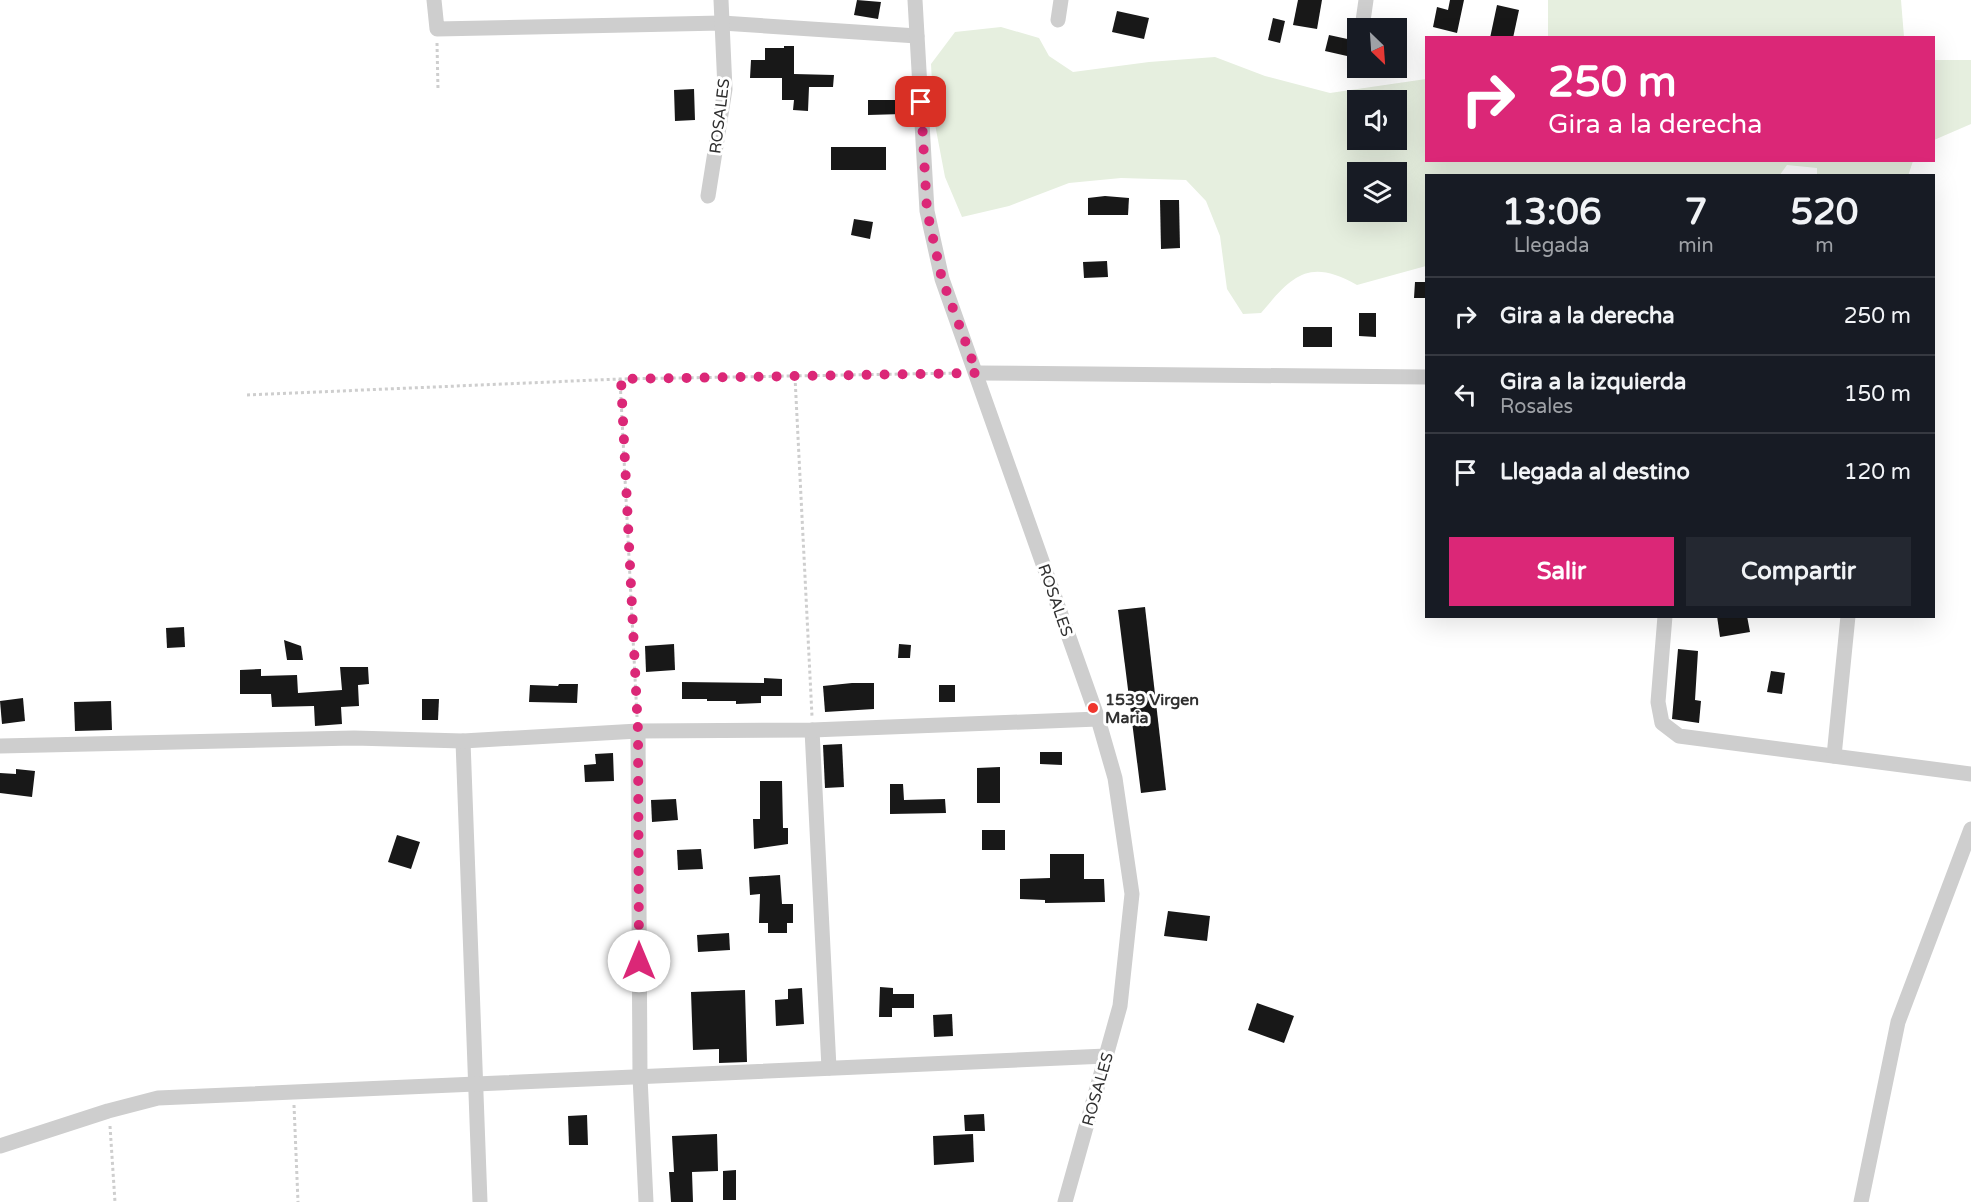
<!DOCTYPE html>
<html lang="es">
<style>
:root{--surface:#171b24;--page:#242831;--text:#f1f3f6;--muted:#9ea1a6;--line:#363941;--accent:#db2777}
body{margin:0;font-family:"Varela Round",sans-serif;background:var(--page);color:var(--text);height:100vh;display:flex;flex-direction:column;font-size:22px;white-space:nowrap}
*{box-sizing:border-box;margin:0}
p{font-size:20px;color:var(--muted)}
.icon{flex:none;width:33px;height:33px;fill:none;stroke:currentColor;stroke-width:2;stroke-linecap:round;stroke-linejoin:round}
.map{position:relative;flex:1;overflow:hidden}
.drawer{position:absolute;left:1425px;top:174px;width:510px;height:444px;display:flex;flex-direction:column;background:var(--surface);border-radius:0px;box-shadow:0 6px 24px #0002}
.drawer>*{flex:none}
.guide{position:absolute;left:1425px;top:36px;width:510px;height:126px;border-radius:0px;box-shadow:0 6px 24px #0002;background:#db2777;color:#fff;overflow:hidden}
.needle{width:39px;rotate:155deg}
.buttons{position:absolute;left:1347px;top:18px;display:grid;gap:12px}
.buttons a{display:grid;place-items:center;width:60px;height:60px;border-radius:0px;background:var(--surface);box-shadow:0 6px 24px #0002;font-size:30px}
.pin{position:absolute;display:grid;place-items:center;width:51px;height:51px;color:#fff;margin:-26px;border-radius:12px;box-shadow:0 3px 9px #0006}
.me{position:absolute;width:66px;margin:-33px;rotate:0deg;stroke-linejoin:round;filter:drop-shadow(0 0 4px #0008)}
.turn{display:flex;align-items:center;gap:21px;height:126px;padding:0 24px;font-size:27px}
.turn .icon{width:78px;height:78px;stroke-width:2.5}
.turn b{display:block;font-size:42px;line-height:51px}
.eta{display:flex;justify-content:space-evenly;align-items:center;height:102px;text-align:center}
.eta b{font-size:36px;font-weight:700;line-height:42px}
.primary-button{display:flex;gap:12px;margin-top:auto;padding:12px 24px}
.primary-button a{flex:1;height:69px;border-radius:0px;background:var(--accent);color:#fff;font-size:24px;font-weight:700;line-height:69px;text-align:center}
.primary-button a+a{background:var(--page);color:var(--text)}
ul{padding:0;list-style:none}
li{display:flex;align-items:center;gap:18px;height:78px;padding:0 24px;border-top:2px solid var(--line)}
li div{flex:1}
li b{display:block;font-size:22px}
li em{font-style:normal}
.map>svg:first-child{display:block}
.green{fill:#e6efdf;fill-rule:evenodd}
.building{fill:#181818}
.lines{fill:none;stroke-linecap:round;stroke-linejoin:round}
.path{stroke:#cecece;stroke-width:3;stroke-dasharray:3 3;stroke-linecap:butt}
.street{stroke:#cecece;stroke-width:15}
.route{stroke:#db2777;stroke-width:10;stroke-dasharray:0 18}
.poi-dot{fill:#ef362d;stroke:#fff;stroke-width:2}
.labels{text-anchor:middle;stroke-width:6;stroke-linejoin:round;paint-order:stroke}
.street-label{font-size:16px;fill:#313131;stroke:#fff}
.poi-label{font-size:16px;font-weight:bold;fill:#313131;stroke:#fff;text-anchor:start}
</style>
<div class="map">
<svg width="1971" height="1202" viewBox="0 0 1971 1202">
<rect width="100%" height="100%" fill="#fff"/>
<g class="green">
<path d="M1548,0H1901L1904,37H1548Z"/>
<path d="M1001,27L1039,38L1049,56L1073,72L1149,62L1215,57L1265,76L1330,93L1426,79V160L1913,161L1908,176L1817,175V168L1787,165L1779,176H1426V266L1357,285C1309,258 1293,275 1261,313L1243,314L1227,289L1220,236L1206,201L1186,180L1121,178L1069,183L1009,206L962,217L945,177L934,119L931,64L955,32ZM1396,100V140H1358V100ZM1358,172H1396V212H1358Z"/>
<path d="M1934,60H1971V124L1934,140Z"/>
</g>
<g class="building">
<path d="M857,0L881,2L878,19L854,15Z"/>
<path d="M1298,0H1322L1317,29L1293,25Z"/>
<path d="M1450,0H1464L1457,33L1433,27L1437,7L1448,10Z"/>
<path d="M1497,5L1519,10L1513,38H1490Z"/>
<path d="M1117,11L1149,18L1144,39L1112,32Z"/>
<path d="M1273,18L1285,21L1280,43L1268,40Z"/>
<path d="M1329,35L1352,40L1347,56L1325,51Z"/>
<path d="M784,46H794V74L834,75L833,87H809L808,111L793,110L794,100H782V78H750L751,60H765V48H784Z"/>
<path d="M694,89L695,120L675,121L674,90Z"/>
<path d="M868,100H902L903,114L868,115Z"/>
<rect x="831" y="147" width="55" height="23"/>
<path d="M1105,196L1129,198L1128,215H1088V198Z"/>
<path d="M1160,200H1179L1180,248L1161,249Z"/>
<path d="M854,219L873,222L870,239L851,235Z"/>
<path d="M1107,261L1108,277L1084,278L1083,262Z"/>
<path d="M1415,282H1426V298H1414Z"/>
<path d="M1359,313H1376V337L1359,336Z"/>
<rect x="1303" y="327" width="29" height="20"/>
<path d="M1145,607L1166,790L1141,793L1118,610Z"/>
<path d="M1717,616H1747L1750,632L1720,637Z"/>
<path d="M184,627L185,647L167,648L166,628Z"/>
<path d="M284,640L301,646L303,660H287Z"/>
<path d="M674,644L675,670L646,672L645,646Z"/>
<path d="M899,644L911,645L910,658H898Z"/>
<path d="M1678,649L1698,651L1695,700L1701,701L1699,723L1672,719Z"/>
<path d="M340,667H368L369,684L358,685L359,706L341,707L342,724L315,726L314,706L272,707L271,694H240V670L261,669V676L297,675L298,693L342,690Z"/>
<path d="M1771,671L1785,673L1782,694L1767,692Z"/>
<path d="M764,678L782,679V696H761V703L736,704V701H707V699H682V682L764,683Z"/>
<path d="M852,683H874V709L825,712L823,686Z"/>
<path d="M559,684H578L577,703L529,702L530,685L558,686Z"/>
<rect x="939" y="685" width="16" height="17"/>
<path d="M23,698L25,721L2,724L0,701Z"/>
<path d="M422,699H439L438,720H422Z"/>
<path d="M111,701L112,730L75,731L74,702Z"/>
<path d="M842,744L844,787L825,788L823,745Z"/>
<path d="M1040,752H1062V765L1040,764Z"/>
<path d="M613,753L614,781L585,782L584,765L596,764L595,754Z"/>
<path d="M1000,767V803H977V768Z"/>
<path d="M16,769L35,771L32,797L0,793V773L16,774Z"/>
<path d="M760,781H782L783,828H788V844L754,849L753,819H760Z"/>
<path d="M890,784H903L904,800L945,799L946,813L890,814Z"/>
<path d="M676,799L678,820L652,822L651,800Z"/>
<rect x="982" y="830" width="23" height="20"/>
<path d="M397,835L420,842L411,869L388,862Z"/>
<path d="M701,849L703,869L678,870L677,850Z"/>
<path d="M1050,854H1084V879H1104L1105,902L1045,903V900L1020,899V879L1050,878Z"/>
<path d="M780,875L782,904H793V923H787V933H768V923H759L760,894L750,895L749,877Z"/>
<path d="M1168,911L1210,916L1207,941L1164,936Z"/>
<path d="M729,933L730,950L698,952L697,935Z"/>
<path d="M880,987L893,988V994H914V1008H892V1017H879Z"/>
<path d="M802,988L804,1024L776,1026L775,1000L788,999V989Z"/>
<path d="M745,990L747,1062L719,1063V1049L693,1050L691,992Z"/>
<path d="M1257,1003L1294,1016L1284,1043L1248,1030Z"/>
<path d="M952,1014L953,1036L934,1037L933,1015Z"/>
<path d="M984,1114L985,1131H965L964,1115Z"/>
<path d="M587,1115L588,1145H569L568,1116Z"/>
<path d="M717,1134L718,1171L692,1172L693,1202H671L669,1172H674L672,1136Z"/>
<path d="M973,1134L974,1162L934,1165L933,1136Z"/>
<path d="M736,1170V1200H723V1171Z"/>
</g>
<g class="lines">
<g class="path">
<path d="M437,43L438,90"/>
<path d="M795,377L812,716"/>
<path d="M620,379L637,717"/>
<path d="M247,395L620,379L961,373"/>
<path d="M294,1105L298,1202"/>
<path d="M110,1126L115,1202"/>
</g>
<g class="street">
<path d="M434,0L437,29L722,23L917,36"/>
<path d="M915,0L927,211L942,279L1098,719L1115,778L1132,894L1120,1006L1065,1202"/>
<path d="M1058,20L1061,0"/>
<path d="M1362,28L1366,0"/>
<path d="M1357,55L1358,53"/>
<path d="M708,196L725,89L721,0"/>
<path d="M977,373L1426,377"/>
<path d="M1665,616L1658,702L1662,723L1679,736L1971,774"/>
<path d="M812,730L829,1068"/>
<path d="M638,731L640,1077L646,1202"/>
<path d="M463,741L480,1202"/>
<path d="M0,746L354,738L463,741L638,731L812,730L1098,719"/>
<path d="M1834,756L1848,616"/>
<path d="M0,1146L108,1111L158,1098L1106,1056"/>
<path d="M1861,1202L1898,1022L1971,829"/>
</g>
</g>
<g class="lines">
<path class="route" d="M639,961L638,731L621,379L977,373L942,279L927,211L921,102"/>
</g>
<circle class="poi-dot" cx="1093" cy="708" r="6"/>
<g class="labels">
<g class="street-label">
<text transform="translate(719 116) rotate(-83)" y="6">ROSALES</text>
<text transform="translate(1056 600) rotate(71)" y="6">ROSALES</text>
<text transform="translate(1097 1089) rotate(-74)" y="6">ROSALES</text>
</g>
<g class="poi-label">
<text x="1105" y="705">1539 Virgen<tspan x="1105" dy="18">Maria</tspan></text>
</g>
</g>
</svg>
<div class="buttons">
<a><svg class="needle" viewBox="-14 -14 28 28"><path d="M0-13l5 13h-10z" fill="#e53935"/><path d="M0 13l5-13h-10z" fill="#9ea1a6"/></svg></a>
<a><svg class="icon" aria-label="sound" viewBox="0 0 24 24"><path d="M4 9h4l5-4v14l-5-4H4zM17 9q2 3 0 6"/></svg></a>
<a><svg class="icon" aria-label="layers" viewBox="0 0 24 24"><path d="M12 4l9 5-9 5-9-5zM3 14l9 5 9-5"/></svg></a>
</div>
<div class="pin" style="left:921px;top:102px;background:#d93025"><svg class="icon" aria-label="arrive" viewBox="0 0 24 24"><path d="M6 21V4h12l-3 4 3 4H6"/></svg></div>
<svg class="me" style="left:639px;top:961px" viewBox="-20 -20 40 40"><circle r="19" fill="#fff"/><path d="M0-13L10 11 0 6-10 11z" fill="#db2777"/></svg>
<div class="guide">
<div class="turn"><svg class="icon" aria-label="right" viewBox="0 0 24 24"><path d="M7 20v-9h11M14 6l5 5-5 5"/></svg><div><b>250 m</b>Gira a la derecha</div></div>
</div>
<section class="drawer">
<div class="eta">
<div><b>13:06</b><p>Llegada</p></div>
<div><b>7</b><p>min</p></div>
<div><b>520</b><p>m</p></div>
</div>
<ul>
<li><svg class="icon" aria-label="right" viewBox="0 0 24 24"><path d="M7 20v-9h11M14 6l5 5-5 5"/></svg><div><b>Gira a la derecha</b></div><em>250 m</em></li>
<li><svg class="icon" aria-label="left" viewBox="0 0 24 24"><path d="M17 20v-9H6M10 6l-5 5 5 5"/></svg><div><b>Gira a la izquierda</b><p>Rosales</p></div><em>150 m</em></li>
<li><svg class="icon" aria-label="arrive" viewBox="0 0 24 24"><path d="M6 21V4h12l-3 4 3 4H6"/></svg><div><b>Llegada al destino</b></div><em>120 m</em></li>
</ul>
<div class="primary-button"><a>Salir</a><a>Compartir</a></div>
</section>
</div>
